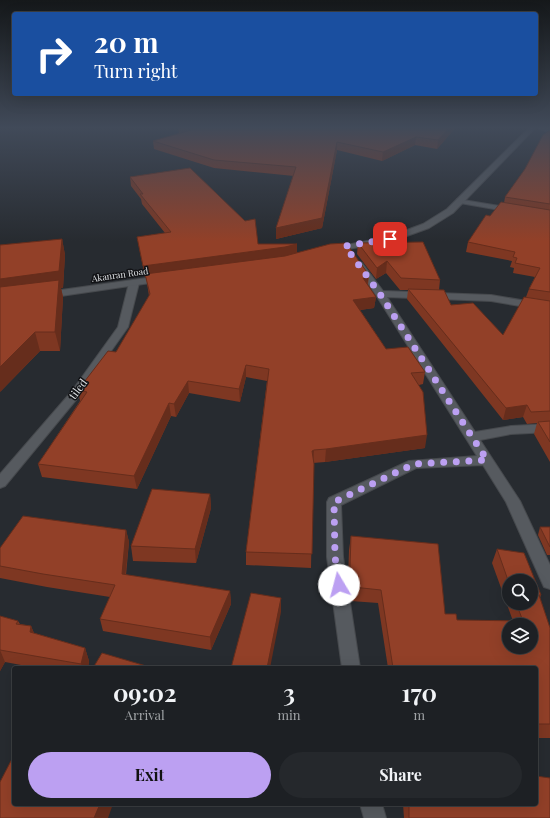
<!DOCTYPE html>
<style>
:root{--surface:#1d2024;--page:#25282c;--text:#f1f3f6;--muted:#a0a3a6;--line:#3b3e41;--accent:#bca0f2}
body{margin:0;font-family:"Playfair Display",serif;background:var(--page);color:var(--text);height:100vh;display:flex;flex-direction:column;font-size:15px;white-space:nowrap}
*{box-sizing:border-box;margin:0}
p{font-size:13px;color:var(--muted)}
.icon{flex:none;width:22px;height:22px;fill:none;stroke:currentColor;stroke-width:2;stroke-linecap:round;stroke-linejoin:round}
.map{position:relative;flex:1;overflow:hidden}
.details{position:absolute;left:12px;top:666px;width:526px;height:140px;display:flex;flex-direction:column;background:var(--surface);border-radius:4px;box-shadow:0 4px 16px #0002,0 0 0 1px var(--line)}
.details>*{flex:none}
.hud{position:absolute;left:12px;top:12px;width:526px;height:84px;border-radius:4px;box-shadow:0 4px 16px #0002,0 0 0 1px var(--line);background:#1a4fa0;color:#fff;overflow:hidden}
.tools{position:absolute;left:502px;top:574px;display:grid;gap:8px}
.tools a{display:grid;place-items:center;width:36px;height:36px;border-radius:50%;background:var(--surface);box-shadow:0 4px 16px #0002,0 0 0 1px var(--line);font-size:20px}
.pin{position:absolute;display:grid;place-items:center;width:34px;height:34px;color:#fff;margin:-17px;border-radius:8px;box-shadow:0 2px 6px #0006}
.me{position:absolute;width:44px;margin:-22px;rotate:352deg;stroke-linejoin:round;filter:drop-shadow(0 0 3px #0008)}
.turn{display:flex;align-items:center;gap:14px;height:84px;padding:0 16px;font-size:18px}
.turn .icon{width:52px;height:52px;stroke-width:2.5}
.turn b{display:block;font-size:28px;line-height:34px}
.eta{display:flex;justify-content:space-evenly;align-items:center;height:68px;text-align:center}
.eta b{font-size:24px;font-weight:700;line-height:28px}
.action{display:flex;gap:8px;margin-top:auto;padding:8px 16px}
.action a{flex:1;height:46px;border-radius:24px;background:var(--accent);color:#111;font-size:16px;font-weight:700;line-height:46px;text-align:center}
.action a+a{background:var(--page);color:var(--text)}
.map>svg:first-child{display:block}
.lines{fill:none;stroke-linecap:round;stroke-linejoin:round}
.street-casing{stroke:#46494d;stroke-width:2}
.secondary-casing{stroke:#46494d;stroke-width:2}
.street{fill:#565a5f;fill-rule:evenodd}
.secondary{fill:#565a5f;fill-rule:evenodd}
.wall{fill:#7e3722;fill-rule:evenodd}
.shaded-wall{fill:#662d1c}
.building{fill:#924028;stroke:#662d1c;fill-rule:evenodd}
.route{stroke:#bca0f2;stroke-width:7;stroke-dasharray:0 12.6}
.labels{text-anchor:middle;stroke-width:3;stroke-linejoin:round;paint-order:stroke}
.far-street-label{font-size:9px;fill:#dee1e4;stroke:#121316}
.street-label{font-size:11px;fill:#dee1e4;stroke:#121316}
</style>
<div class="map">
<svg width="550" height="818" viewBox="0 0 550 818">
<rect width="100%" height="100%" fill="#272b30"/>
<g class="lines">
<g class="street-casing">
<g id="street">
<path d="M535,127H543L550,129V133Z"/>
<path d="M457,199L512,208L516,210L512,212L460,203H457Z"/>
<path d="M359,262L362,263L383,291L491,295L550,305V311L491,301L387,297L475,432L511,426L550,424V432L511,434L480,440L520,501L550,565V589L544,587L506,502L483,465L416,468L341,505L343,557L360,668H342L327,557V502L329,498L409,461L477,456L376,295L355,265Z"/>
<path d="M134,280L139,283L128,327L80,395L5,486L0,488V474L72,391L118,327L129,283Z"/>
<path d="M360,804H382L386,818H364Z"/>
</g>
</g>
<g class="secondary-casing">
<g id="secondary">
<path d="M530,127H536L453,213L429,228L393,241L331,252L327,250L331,248L388,237L423,224L447,209Z"/>
<path d="M161,276L164,277L165,279L164,281L47,298L42,295L47,292Z"/>
</g>
</g>
<use href="#street" class="street"/>
<use href="#secondary" class="secondary"/>
</g>
<g class="wall">
<path d="M178,127H456L437,149L415,145L382,161L337,150L322,228L276,239L294,176L214,168L154,149L153,141L179,134Z"/>
<path d="M550,130V462L534,434L537,423L527,424L523,417L503,420L407,299L408,290H400L386,273L376,279L357,254L358,243L440,280L439,290L451,305L503,335L526,297L529,289L535,277L513,273L514,268L510,267L512,261L466,252L468,242L490,216L504,203L505,197L525,169Z"/>
<path d="M130,177L258,244L297,253L369,275L368,285L376,297L374,308L360,310L386,349L425,372L423,384L419,385L425,448L325,462L313,463L311,568L246,565V552L267,381L246,377L240,402L189,393L176,417L171,416L137,489L42,477L38,464L80,401L78,390L116,352L149,296L146,277H145L137,237L165,233L142,204L141,199L131,186Z"/>
<path d="M62,239L65,255L63,288H61L63,297L60,351H40L0,392Z"/>
<path d="M210,494L211,508L196,563L133,561L131,546Z"/>
<path d="M540,527H550V555H547L538,535Z"/>
<path d="M126,530L129,542L126,575L230,591L231,604L211,650L103,631L100,619L110,597L47,587L0,578V548Z"/>
<path d="M351,536L445,614L457,620L513,621L492,563L497,549L541,595L540,598L550,628V738H536V668H388L378,603L351,601L348,581L349,550ZM509,581L531,603H509Z"/>
<path d="M0,616L18,621L20,624L31,626L34,633L85,648L89,661L88,668H37L5,662L0,671Z"/>
<path d="M403,804H536L550,818H404Z"/>
</g>
<g class="shaded-wall">
<path d="M450,127H456L437,149L438,140Z"/>
<path d="M416,137L415,145L382,161L383,152Z"/>
<path d="M337,142V150L322,228L276,239V228Z"/>
<path d="M62,239L65,255L63,288H61L63,297L60,351L55,332L0,296V279Z"/>
<path d="M297,244V254L285,258L145,277L143,266Z"/>
<path d="M387,261L386,273L376,279L377,268Z"/>
<path d="M369,275L367,286L363,278Z"/>
<path d="M376,297L374,308L352,311L353,300Z"/>
<path d="M35,332L40,351L0,392V367Z"/>
<path d="M246,365V377L240,402L239,389Z"/>
<path d="M188,381L189,393L176,417L174,404Z"/>
<path d="M169,403L171,416L137,489L134,476Z"/>
<path d="M527,405L523,417L503,420L506,408Z"/>
<path d="M427,435L425,448L325,462L326,449Z"/>
<path d="M314,450L313,463L312,451Z"/>
<path d="M210,494L211,508L196,563L195,549Z"/>
<path d="M126,530L129,542L124,587L122,574Z"/>
<path d="M230,591L231,604L211,650L210,637Z"/>
<path d="M281,598V612L270,668H267Z"/>
<path d="M31,626L36,639L30,632Z"/>
<path d="M85,648L89,661L88,668H83L81,664Z"/>
<path d="M0,650L5,662L0,671Z"/>
<path d="M100,804H113L108,818H94Z"/>
</g>
<g class="building">
<path d="M180,127H450L438,140L416,137L383,152L337,142L322,218L276,228L296,167L214,160L153,141L191,130Z"/>
<path d="M550,130V204L505,197L525,169L543,135Z"/>
<path d="M190,168L245,221L255,219L258,244H297L285,247L143,266L137,237L171,232L140,194H143L130,177Z"/>
<path d="M501,202L550,210V292L529,289L540,268L515,263L517,258L513,257L515,252L468,242L486,215L490,216Z"/>
<path d="M62,239L59,271L0,279V245Z"/>
<path d="M423,242L440,280L401,278L387,261L377,268L358,243Z"/>
<path d="M346,243L369,275L363,278L376,297L353,300L386,349L408,347L425,372L411,373L423,392L427,435L326,449L314,450L312,451L314,464L312,554L246,552L269,369L246,365L239,389L188,381L174,404L169,403L134,476L38,464L87,392L78,390L108,351L116,352L150,294L145,274L285,256L330,244Z"/>
<path d="M59,280L55,332H35L0,367V287Z"/>
<path d="M408,289L444,290L451,305L473,303L503,335L524,297L550,301V411L531,412L527,405L506,408Z"/>
<path d="M550,421V442L538,422Z"/>
<path d="M152,489L210,494L195,549L131,546Z"/>
<path d="M23,516L126,530L122,574L230,591L210,637L100,619L115,585L43,574L0,566V548Z"/>
<path d="M540,527H550V547Z"/>
<path d="M351,536L438,544L445,614H456L457,620L523,621L516,603H531V581H509V583L497,549L524,553L541,595H539L550,628V724H536V668H393L381,590L353,587L350,567ZM509,625H531V647H509Z"/>
<path d="M251,593L281,598L267,668H231Z"/>
<path d="M0,616L18,621L16,624L31,626L30,632L85,648L81,664L0,650Z"/>
<path d="M102,653L153,668H93Z"/>
<path d="M14,755V804H100L94,818H0V782Z"/>
<path d="M536,776L550,778V818H409V804H536Z"/>
</g>
<linearGradient id="sky" x2="0" y2="1"><stop stop-color="#15181a"/><stop offset="0.53" stop-color="#414a59"/><stop offset="1" stop-color="#414a59" stop-opacity="0"/></linearGradient>
<rect width="550" height="241" fill="url(#sky)"/>
<g class="lines">
<path class="route" d="M339,585L335,557L334,502L414,464L487,460L380,294L345,246L390,239"/>
</g>
<g class="labels">
<g class="far-street-label">
<text transform="translate(120 275) rotate(-8)" y="3">Akanran Road</text>
</g>
<g class="street-label">
<text transform="translate(78 389) rotate(-53)" y="4">tiled</text>
</g>
</g>
</svg>
<div class="tools">
<a><svg class="icon" aria-label="search" viewBox="0 0 24 24"><circle cx="10" cy="10" r="6"/><path d="M15 15l6 6"/></svg></a>
<a><svg class="icon" aria-label="layers" viewBox="0 0 24 24"><path d="M12 4l9 5-9 5-9-5zM3 14l9 5 9-5"/></svg></a>
</div>
<div class="pin" style="left:390px;top:239px;background:#d93025"><svg class="icon" aria-label="arrive" viewBox="0 0 24 24"><path d="M6 21V4h12l-3 4 3 4H6"/></svg></div>
<svg class="me" style="left:339px;top:585px" viewBox="-20 -20 40 40"><circle r="19" fill="#fff"/><path d="M0-13L10 11 0 6-10 11z" fill="#bca0f2"/></svg>
<div class="hud">
<div class="turn"><svg class="icon" aria-label="right" viewBox="0 0 24 24"><path d="M7 20v-9h11M14 6l5 5-5 5"/></svg><div><b>20 m</b>Turn right</div></div>
</div>
<section class="details">
<div class="eta">
<div><b>09:02</b><p>Arrival</p></div>
<div><b>3</b><p>min</p></div>
<div><b>170</b><p>m</p></div>
</div>
<div class="action"><a>Exit</a><a>Share</a></div>
</section>
</div>
